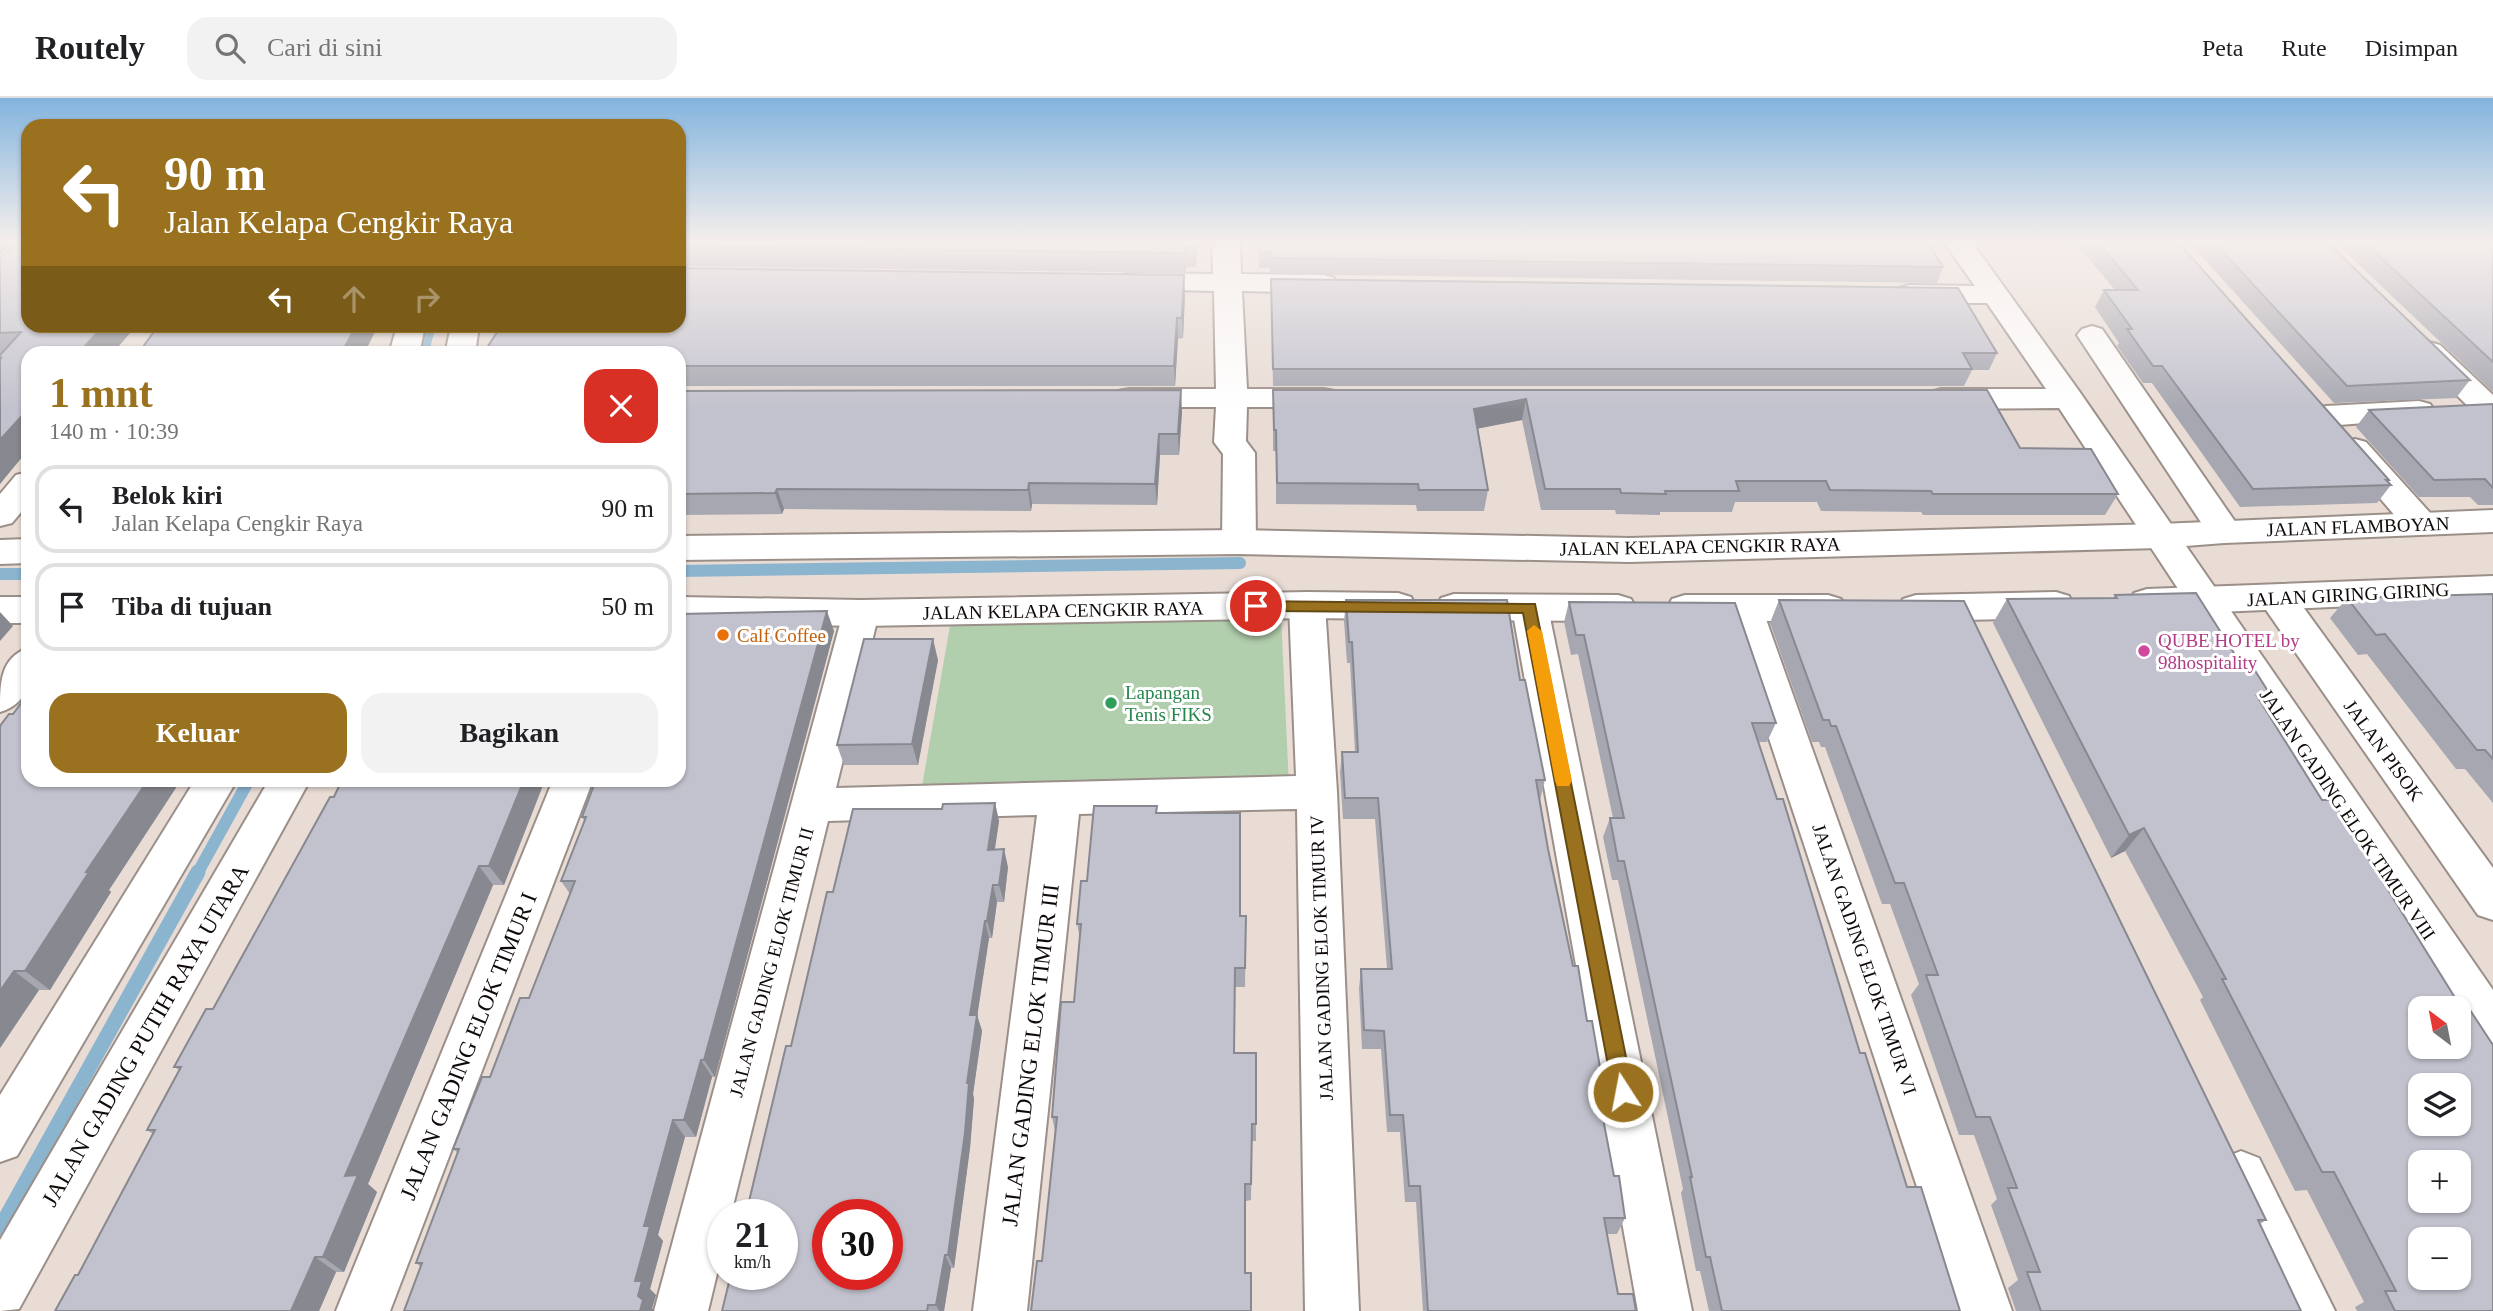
<!DOCTYPE html>
<html lang="id">
<meta charset="utf-8">
<style>
:root{--surface:#fff;--page:#f2f2f2;--text:#202124;--muted:#757577;--line:#e0e0e0;--accent:#9a721f}
body{margin:0;font-family:"Times New Roman",serif;background:var(--page);color:var(--text);height:100vh;display:flex;flex-direction:column;font-size:26px;white-space:nowrap}
*{box-sizing:border-box;margin:0}
p{font-size:23px;color:var(--muted)}
.icon{flex:none;width:38px;height:38px;fill:none;stroke:currentColor;stroke-width:2;stroke-linecap:round;stroke-linejoin:round}
.map{position:relative;flex:1;overflow:hidden}
.details{position:absolute;left:21px;top:248px;width:665px;height:441px;display:flex;flex-direction:column;background:var(--surface);border-radius:21px;box-shadow:0 2px 5px #0004}
.details>*{flex:none}
.guide{position:absolute;left:21px;top:21px;width:665px;height:214px;border-radius:21px;box-shadow:0 2px 5px #0004;background:#9a721f;color:#fff;overflow:hidden}
.needle{width:46px;rotate:328deg}
.tools{position:absolute;left:2408px;top:898px;display:grid;gap:14px}
.tools a{display:grid;place-items:center;width:63px;height:63px;border-radius:14px;background:var(--surface);box-shadow:0 2px 5px #0004;font-size:35px}
.speed{position:absolute;left:707px;top:1101px;display:flex;gap:14px;font-size:35px;font-weight:700;text-align:center}
.speed>*{display:grid;place-content:center;width:91px;height:91px;border-radius:50%;background:var(--surface);box-shadow:0 2px 5px #0004;line-height:1}
.speed small{font-size:18px;font-weight:400}
.speed .limit{border:10px solid #d22;background:#fff;color:#111}
.pin{position:absolute;display:grid;place-items:center;width:60px;height:60px;color:#fff;margin:-30px;border:4px solid #fff;border-radius:50%;box-shadow:0 2px 7px #0007}
.me{position:absolute;width:77px;margin:-38px;rotate:349deg;stroke-linejoin:round;filter:drop-shadow(0 0 5px #0008)}
.turn{display:flex;align-items:center;gap:24px;height:147px;padding:0 28px;font-size:32px}
.turn .icon{width:91px;height:91px;stroke-width:2.5}
.turn b{display:block;font-size:49px;line-height:60px}
.lanes{display:flex;align-items:center;height:66px;padding:0 28px;background:#0003;justify-content:center;gap:35px;direction:ltr}
.lanes .off{opacity:.35}
.round{display:grid;place-items:center;flex:none;width:74px;height:74px;border-radius:21px;background:var(--page)}
.summary{display:flex;align-items:center;justify-content:space-between;height:119px;padding:0 28px}
h1{font-size:42px;font-weight:800;line-height:52px;color:var(--accent)}
.action{display:flex;gap:14px;margin-top:auto;padding:14px 28px}
.action a{flex:1;height:80px;border-radius:21px;background:var(--accent);color:#fff;font-size:28px;font-weight:800;line-height:80px;text-align:center}
.action a+a{background:var(--page);color:var(--text)}
ul{padding:0;list-style:none}
li{display:flex;align-items:center;gap:21px;height:88px;margin:0 14px 10px;padding:0 14px;border:4px solid var(--line);border-radius:21px}
li div{flex:1}
li b{display:block;font-size:26px}
li em{font-style:normal}
header{display:flex;align-items:center;gap:42px;box-sizing:border-box;height:98px;padding:0 35px;background:var(--surface);border-bottom:2px solid var(--line)}
header strong{font-size:33px}
nav{display:flex;gap:38px;margin-inline-start:auto;font-size:24px}
.search{width:490px;height:63px;background:var(--page);display:flex;align-items:center;gap:18px;box-sizing:border-box;padding:0 24px;border-radius:21px;color:var(--muted);font-size:26px}
.map>svg:first-child{display:block}
.green{fill:#b2cfad}
.lines{fill:none;stroke-linecap:round;stroke-linejoin:round}
.stream-far2{stroke:#8bb4cf;stroke-width:10}
.stream-far1{stroke:#8bb4cf;stroke-width:12}
.stream{stroke:#8bb4cf;stroke-width:15}
.minor-casing{stroke:#9b8f89;stroke-width:4}
.tertiary-casing{stroke:#9b8f89;stroke-width:4}
.minor{fill:#fff;fill-rule:evenodd}
.tertiary{fill:#fff;fill-rule:evenodd}
.wall{fill:#a7a7b1}
.shaded-wall{fill:#888890}
.building{fill:#c2c2ce;stroke:#888890;stroke-width:2;fill-rule:evenodd}
.route{fill:#9a721f;stroke:#644a14;stroke-width:2}
.slow{fill:#f59e0b}
.food-dot{fill:#e8710a;stroke:#fff;stroke-width:2.5}
.hotel-dot{fill:#d1479c;stroke:#fff;stroke-width:2.5}
.leisure-dot{fill:#2e9e5b;stroke:#fff;stroke-width:2.5}
.labels{text-anchor:middle;stroke-width:6;stroke-linejoin:round;paint-order:stroke}
.street-label{font-size:19px;fill:#0f0a08;stroke:#fff}
.food-label{font-size:19px;fill:#c56008;stroke:#fff;text-anchor:start}
.hotel-label{font-size:19px;fill:#b23c85;stroke:#fff;text-anchor:start}
.leisure-label{font-size:19px;fill:#27864d;stroke:#fff;text-anchor:start}
.near-street-label{font-size:23px;fill:#0f0a08;stroke:#fff}
</style>
<header>
<strong>Routely</strong>
<div class="search"><svg class="icon" aria-label="search" viewBox="0 0 24 24"><circle cx="10" cy="10" r="6"/><path d="M15 15l6 6"/></svg>Cari di sini</div>
<nav><a>Peta</a><a>Rute</a><a>Disimpan</a></nav>
</header>
<div class="map">
<svg width="2493" height="1213" viewBox="0 0 2493 1213">
<rect width="100%" height="100%" fill="#e9dcd5"/>
<path class="green" d="M1281,517L1289,688L921,694L951,522Z"/>
<g class="lines">
<path class="stream-far2" d="M423,256L431,228"/>
<g class="stream-far1">
<path d="M679,473L1240,465"/>
<path d="M0,476H28"/>
<path d="M197,776L249,682"/>
</g>
<path class="stream" d="M0,1130L198,774"/>
<g class="minor-casing">
<g id="minor">
<path d="M1212,143H1240L1241,176L1324,177L1334,180L1338,186L1334,192L1324,195L1242,193L1247,291H1324L1335,293L1340,300L1335,307L1324,309H1247L1246,343L1255,355L1256,444L1251,452L1239,456L1227,452L1222,444L1223,356L1214,344L1216,309H1129L1118,307L1113,300L1118,293L1129,291H1216L1214,193L1133,191L1123,189L1119,183L1123,177L1133,175L1213,176Z"/>
<path d="M1943,143H1971L2079,293L2493,892V951C2477,945 2459,929 2459,910H2454L2059,310L1941,311L1930,308L1925,301L1930,294L1941,291H2046L1987,205H1909L1899,202L1895,196L1899,190L1909,187L1975,188Z"/>
<path d="M2092,228L2102,231L2236,425L2241,433L2236,441L2224,445L2212,441L2077,237L2082,231Z"/>
<path d="M2429,244L2440,247L2493,297V318L2477,317L2418,259L2414,253L2418,247Z"/>
<path d="M2419,303L2430,306L2435,313L2430,320L2326,328L2315,325L2310,318L2315,311L2326,308Z"/>
<path d="M2355,341L2366,344L2432,417L2437,425L2432,433L2420,436L2408,433L2344,358L2339,351L2344,344Z"/>
<path d="M28,374V406L12,425L0,428V396L16,377Z"/>
<path d="M2277,487L2290,491L2493,770V822L2478,817L2264,509L2259,500L2264,491Z"/>
<path d="M1307,494L1320,498L1325,507L1337,694L1359,1213H1305L1297,711L1079,716L1027,1213H973L1037,717L828,723L731,1116H723V1151L708,1213H654L843,515L848,506L861,502L874,506L879,515L836,690L1296,678L1289,507L1294,498Z"/>
<path d="M1530,497L1543,501L1548,510L1692,1213H1638L1512,510L1517,501Z"/>
<path d="M1744,497L1757,501L1762,510L2012,1213H1958L1726,510L1731,501Z"/>
<path d="M28,550C28,579 33,604 0,614C0,585 0,560 28,550Z"/>
<path d="M553,682H593L390,1213H336Z"/>
<path d="M2241,1053L2259,1060L2335,1213H2280L2216,1077L2223,1060Z"/>
</g>
</g>
<g class="tertiary-casing">
<g id="tertiary">
<path d="M397,228H425L419,256H389Z"/>
<path d="M451,228H479L475,256H445Z"/>
<path d="M2493,412V434L2224,445L2160,450L1629,464L1239,456L679,462V438L1239,432L1629,440L2160,426Z"/>
<path d="M28,441V465L0,466V442Z"/>
<path d="M2493,478V502L2147,517L2134,513L2129,504L2134,495L2147,491Z"/>
<path d="M1307,494L1398,495L1411,499L1416,508L1411,517L1398,521L1307,520L861,528L679,525V499L861,502Z"/>
<path d="M2056,494L2069,498L2074,507L2069,516L2056,520L1916,523L1903,519L1898,510L1903,501L1916,497Z"/>
<path d="M1454,496L1618,497L1631,501L1636,510L1631,519L1618,523L1454,522L1441,518L1436,509L1441,500Z"/>
<path d="M1685,497H1828L1841,501L1846,510L1841,519L1828,523H1685L1672,519L1667,510L1672,501Z"/>
<rect x="0" y="499" width="28" height="26"/>
<path d="M195,682H237L17,1058L0,1064V997Z"/>
<path d="M269,682H310L19,1211L0,1213V1142Z"/>
</g>
</g>
<use href="#minor" class="minor"/>
<use href="#tertiary" class="tertiary"/>
</g>
<g class="wall">
<path d="M0,143H28V228H136L8,375L0,386V160L15,146V144L0,157Z"/>
<path d="M679,143H1197L1196,169H1186V175L679,168Z"/>
<path d="M1258,143H1939L1934,154L1943,169L1937,185L1270,176V170H1259Z"/>
<path d="M2074,143H2177L2389,382L2388,384L2391,387L2377,405L2240,409L2152,285H2143L2117,248L2119,245L2095,209L2104,192H2115Z"/>
<path d="M2188,143H2326L2470,282L2456,300L2334,305Z"/>
<path d="M2334,143H2482L2493,153V294Z"/>
<path d="M1271,181L1997,255L1989,272H1972L1964,288H1273Z"/>
<path d="M1185,197L1183,240L1178,241L1175,288H679V256L498,232L495,228H679Z"/>
<path d="M1273,292H1987L2020,350L2118,396L2105,417H1923L1921,414L1821,413L1817,404H1735L1732,414H1660V417L1616,416L1615,412H1541L1522,322L1478,330L1488,392L1484,413H1417L1416,407L1276,406V353H1273Z"/>
<path d="M679,293L1182,313L1179,357H1160L1157,407L1032,406L1031,413L784,411L782,416L679,417Z"/>
<path d="M2493,306V407H2478L2470,399H2419L2356,329L2369,312Z"/>
<path d="M2493,496V705L2465,671H2456L2367,556L2358,557L2330,520L2347,500Z"/>
<path d="M2115,497L2239,563L2271,598L2263,608L2493,1213H2357L2355,1209L2364,1204L2307,1092L2295,1093L2200,902L2203,899L2125,753L2111,760L1993,525L2007,501L2113,500Z"/>
<path d="M1346,502L1520,582L1545,682L1540,702L1548,751L1573,868L1607,1010L1603,1020L1614,1078L1625,1120L1617,1136H1607L1618,1196L1636,1213H1423L1416,1104H1405L1400,1034H1387L1381,951H1362L1359,890L1361,871H1387L1375,721H1343L1340,674L1342,654H1355L1350,565H1347L1344,523Z"/>
<path d="M1779,502L2266,1122L2260,1126L2301,1213H2016L2008,1190L2018,1182L1991,1107L1997,1101L1974,1037H1959L1911,897L1919,886L1890,806H1882L1825,649H1821L1819,644H1812L1770,525Z"/>
<path d="M1569,504L1776,625L1767,644H1759L1860,955L1907,1089L1960,1213H1709L1700,1173H1696L1681,1095L1683,1091L1618,782H1612L1603,739L1610,720H1613L1578,556L1571,557L1564,524Z"/>
<path d="M834,533L715,979H712L696,1039H685L658,1137L663,1143L650,1191L656,1197L652,1210L421,1169L416,1165L458,1055L453,1051L529,900L570,796L561,783L585,724L582,719L599,687Z"/>
<path d="M938,562L918,667H844L837,647Z"/>
<path d="M28,682H181L109,792L111,794L50,892H39L0,950Z"/>
<path d="M342,682H545L504,787H493L368,1086L377,1094L344,1174H336L319,1213H55L78,1177L153,1036L147,1032L179,972L174,969L213,911Z"/>
<path d="M995,705L999,723L995,751L1008,769L1004,804H997L992,840H989L977,917L982,933L973,996L974,1001L970,1050L954,1170H951L944,1213H722L791,948L833,794L942,711Z"/>
<path d="M1157,715L1240,818H1246L1245,889H1235L1234,955H1256V1043H1252L1251,1102L1246,1103L1042,1163L1055,1033L1052,1019L1074,904L1080,840L1077,826L1087,783Z"/>
</g>
<g class="shaded-wall">
<path d="M0,143H15L0,157Z"/>
<path d="M1196,143H1197L1196,169L1195,149Z"/>
<path d="M1184,177L1185,197L1183,240L1182,220Z"/>
<path d="M1177,220L1178,241L1175,288L1174,268Z"/>
<path d="M103,228H136L112,256H78Z"/>
<path d="M355,228H370L374,236L364,256H341Z"/>
<path d="M1181,292L1182,313L1179,357L1178,336Z"/>
<path d="M1526,301L1522,322L1471,332L1474,311Z"/>
<path d="M28,311V352L0,386V342Z"/>
<path d="M1159,336L1160,357L1157,407L1155,386Z"/>
<path d="M1029,385L1032,406L1031,413L1028,392Z"/>
<path d="M777,391L784,411L782,416L775,395Z"/>
<path d="M827,513L834,533L715,979L704,962Z"/>
<path d="M0,514L13,528L0,543Z"/>
<path d="M933,541L938,562L918,667L912,646Z"/>
<path d="M148,682H181L109,792L111,794L50,892L25,873L86,774Z"/>
<path d="M524,682H545L504,787L489,768Z"/>
<path d="M995,705L999,723L992,769L988,752Z"/>
<path d="M2144,730L2125,753L2111,760L2129,737Z"/>
<path d="M1004,751L1008,769L1004,804L999,787Z"/>
<path d="M479,768L493,787L368,1086L377,1094L344,1174L323,1159L345,1078Z"/>
<path d="M993,787L997,804L992,840L987,823Z"/>
<path d="M985,823L989,840L975,933L970,917Z"/>
<path d="M14,873L39,892L0,950V893Z"/>
<path d="M977,917L982,933L973,996L974,1001L970,1050L954,1170L948,1157L967,985Z"/>
<path d="M701,962L712,979L696,1039L684,1022Z"/>
<path d="M673,1022L685,1039L658,1137L663,1143L650,1191L656,1197L652,1210L655,1213H640L635,1183L644,1128Z"/>
<path d="M945,1157L951,1170L944,1213H939L936,1207Z"/>
<path d="M315,1159L336,1174L319,1213H291Z"/>
</g>
<g class="building">
<path d="M15,143H28V228H103L78,256H28V311L0,342V261L1,260H0V257L21,234L0,235V160L15,146Z"/>
<path d="M679,143H1196L1195,149H1185V155L679,148Z"/>
<path d="M1259,143H1933L1934,145H1928L1943,169L1270,160V154H1259Z"/>
<path d="M2097,143H2177L2389,382H2386L2391,387L2253,391L2162,268H2153L2127,231H2132L2104,192H2138Z"/>
<path d="M2213,143H2326L2470,282L2347,288Z"/>
<path d="M2363,143H2482L2493,153V264Z"/>
<path d="M679,170L1184,177L1182,220H1177L1174,268H679V256H483L501,228H679Z"/>
<path d="M1271,181L1958,190L1997,255H1963L1972,271H1273Z"/>
<path d="M158,228H356L341,256H138Z"/>
<path d="M1181,292L1178,336H1159L1155,386L1029,385L1028,392L777,391L775,395L679,396V293Z"/>
<path d="M1273,292H1987L2020,350L2091,351L2118,396H1933L1931,393L1830,392L1826,383H1736L1739,393H1665L1666,396L1621,395L1620,391H1545L1526,301L1474,311L1488,392H1419L1418,386L1277,385L1276,332H1274Z"/>
<path d="M2493,306V390L2485,381L2434,382L2369,312Z"/>
<path d="M2196,495L2239,563H2249L2271,598H2257L2322,702H2332L2459,906H2466L2493,947V1213H2395L2385,1193H2396L2334,1074H2322L2222,881H2226L2144,730L2129,737L2007,501L2117,500L2115,497ZM2420,910H2459V948H2420ZM2420,987H2459V1026H2420ZM2420,1064H2459V1102H2420ZM2420,1141H2459V1180H2420Z"/>
<path d="M2493,496V661L2485,652H2477L2385,536L2376,537L2347,500Z"/>
<path d="M1346,502H1507L1520,582H1525L1545,682H1536L1548,751L1573,868H1578L1587,923H1592L1607,1010H1601L1614,1078H1619L1625,1120H1604L1618,1196H1633L1636,1213H1428L1420,1088H1409L1403,1017H1390L1384,933L1364,932L1361,871H1392L1378,700H1345L1342,654H1358L1352,544H1349Z"/>
<path d="M1779,502L1964,503L2266,1122H2258L2301,1213H2041L2027,1174H2040L2008,1090H2017L1990,1019H1976L1926,877H1938L1904,785H1895L1836,628H1831L1829,622H1823Z"/>
<path d="M1569,504L1735,505L1776,625H1752L1777,701H1783L1860,955H1865L1907,1089H1921L1960,1213H1722L1710,1159H1706L1690,1079H1692L1624,763H1618L1610,720H1624L1584,537H1576Z"/>
<path d="M827,513L704,962H701L684,1022H673L644,1128H650L635,1183H642L638,1198L643,1202L640,1213H404L422,1165H416L459,1051H453L482,979H490L520,900H529L575,783H561L586,719H582L594,687H599L601,682H679V516Z"/>
<path d="M864,541H933L912,646L837,647Z"/>
<path d="M28,596V682H148L86,774H89L25,873H14L0,893V628L9,616H13Z"/>
<path d="M342,682H524L489,768H479L345,1078L358,1077L323,1159H315L291,1213H55L75,1177H78L155,1032H147L181,969H174L206,911H213L330,699H334Z"/>
<path d="M995,705L988,752L1004,751L999,787H993L987,823H985L970,917H977L967,985H969L965,1035L948,1157H945L936,1207H928L927,1213H722L731,1176H782V1116H746L786,948H791L827,794H833L853,711H942L943,706ZM828,1116H887V1176H828Z"/>
<path d="M1094,708H1157L1156,715H1240V818H1246L1245,870H1235L1234,955H1256V1026H1252L1251,1086H1245V1175H1251V1213H1031L1037,1163H1042L1057,1019H1052L1061,904H1074L1081,826H1077L1081,783H1087Z"/>
</g>
<linearGradient id="sky" x2="0" y2="1"><stop stop-color="#83b4de"/><stop offset="0.46" stop-color="#f5efec"/><stop offset="1" stop-color="#f5efec" stop-opacity="0"/></linearGradient>
<rect width="2493" height="313" fill="url(#sky)"/>
<path class="route" d="M1256,503L1535,506L1633,994L1630,1000L1623,1003L1616,1000L1613,994L1523,515L1256,513L1249,508Z"/>
<path class="slow" d="M1534,527L1542,533L1572,683L1569,688H1557L1555,683L1527,533Z"/>
<circle class="food-dot" cx="723" cy="537" r="7"/>
<circle class="hotel-dot" cx="2144" cy="553" r="7"/>
<circle class="leisure-dot" cx="1111" cy="605" r="7"/>
<g class="labels">
<g class="street-label">
<text transform="translate(2358 428) rotate(-2)" y="7">JALAN FLAMBOYAN</text>
<text transform="translate(1700 448) rotate(-1)" y="7">JALAN KELAPA CENGKIR RAYA</text>
<text transform="translate(2348 496) rotate(-3)" y="7">JALAN GIRING GIRING</text>
<text transform="translate(1063 512) rotate(-1)" y="7">JALAN KELAPA CENGKIR RAYA</text>
<text transform="translate(2384 652) rotate(54)" y="7">JALAN PISOK</text>
<text transform="translate(2348 716) rotate(56)" y="7">JALAN GADING ELOK TIMUR VIII</text>
<text transform="translate(1321 860) rotate(-92)" y="7">JALAN GADING ELOK TIMUR IV</text>
<text transform="translate(1865 861) rotate(71)" y="7">JALAN GADING ELOK TIMUR VI</text>
<text transform="translate(771 864) rotate(-75)" y="7">JALAN GADING ELOK TIMUR II</text>
</g>
<g class="food-label">
<text x="737" y="544">Calf Coffee</text>
</g>
<g class="hotel-label">
<text x="2158" y="549">QUBE HOTEL by<tspan x="2158" dy="22">98hospitality</tspan></text>
</g>
<g class="leisure-label">
<text x="1125" y="601">Lapangan<tspan x="1125" dy="22">Tenis FIKS</tspan></text>
</g>
<g class="near-street-label">
<text transform="translate(145 937) rotate(-60)" y="8">JALAN GADING PUTIH RAYA UTARA</text>
<text transform="translate(468 948) rotate(-68)" y="8">JALAN GADING ELOK TIMUR I</text>
<text transform="translate(1030 957) rotate(-83)" y="8">JALAN GADING ELOK TIMUR III</text>
</g>
</g>
</svg>
<div class="tools">
<a><svg class="needle" viewBox="-14 -14 28 28"><path d="M0-13l5 13h-10z" fill="#e53935"/><path d="M0 13l5-13h-10z" fill="#757577"/></svg></a>
<a><svg class="icon" aria-label="layers" viewBox="0 0 24 24"><path d="M12 4l9 5-9 5-9-5zM3 14l9 5 9-5"/></svg></a>
<a>+</a>
<a>−</a>
</div>
<div class="speed"><div>21<small>km/h</small></div><div class="limit">30</div></div>
<div class="pin" style="left:1256px;top:508px;background:#d93025"><svg class="icon" aria-label="arrive" viewBox="0 0 24 24"><path d="M6 21V4h12l-3 4 3 4H6"/></svg></div>
<svg class="me" style="left:1623px;top:994px" viewBox="-20 -20 40 40"><circle r="17" fill="#9a721f" stroke="#fff" stroke-width="3"/><path d="M0-11L8 9 0 5-8 9z" fill="#fff"/></svg>
<div class="guide">
<div class="turn"><svg class="icon" aria-label="left" viewBox="0 0 24 24"><path d="M17 20v-9H6M10 6l-5 5 5 5"/></svg><div><b>90 m</b>Jalan Kelapa Cengkir Raya</div></div>
<div class="lanes"><svg class="icon" aria-label="left" viewBox="0 0 24 24"><path d="M17 20v-9H6M10 6l-5 5 5 5"/></svg><svg class="icon off" aria-label="ahead" viewBox="0 0 24 24"><path d="M12 20V5M6 11l6-6 6 6"/></svg><svg class="icon off" aria-label="right" viewBox="0 0 24 24"><path d="M7 20v-9h11M14 6l5 5-5 5"/></svg></div>
</div>
<section class="details">
<div class="summary"><div><h1>1 mnt</h1><p>140 m · 10:39</p></div><a class="round" style="background:#d93025;color:#fff"><svg class="icon" aria-label="close" viewBox="0 0 24 24"><path d="M6 6l12 12M18 6L6 18"/></svg></a></div>
<ul>
<li><svg class="icon" aria-label="left" viewBox="0 0 24 24"><path d="M17 20v-9H6M10 6l-5 5 5 5"/></svg><div><b>Belok kiri</b><p>Jalan Kelapa Cengkir Raya</p></div><em>90 m</em></li>
<li><svg class="icon" aria-label="arrive" viewBox="0 0 24 24"><path d="M6 21V4h12l-3 4 3 4H6"/></svg><div><b>Tiba di tujuan</b></div><em>50 m</em></li>
</ul>
<div class="action"><a>Keluar</a><a>Bagikan</a></div>
</section>
</div>
